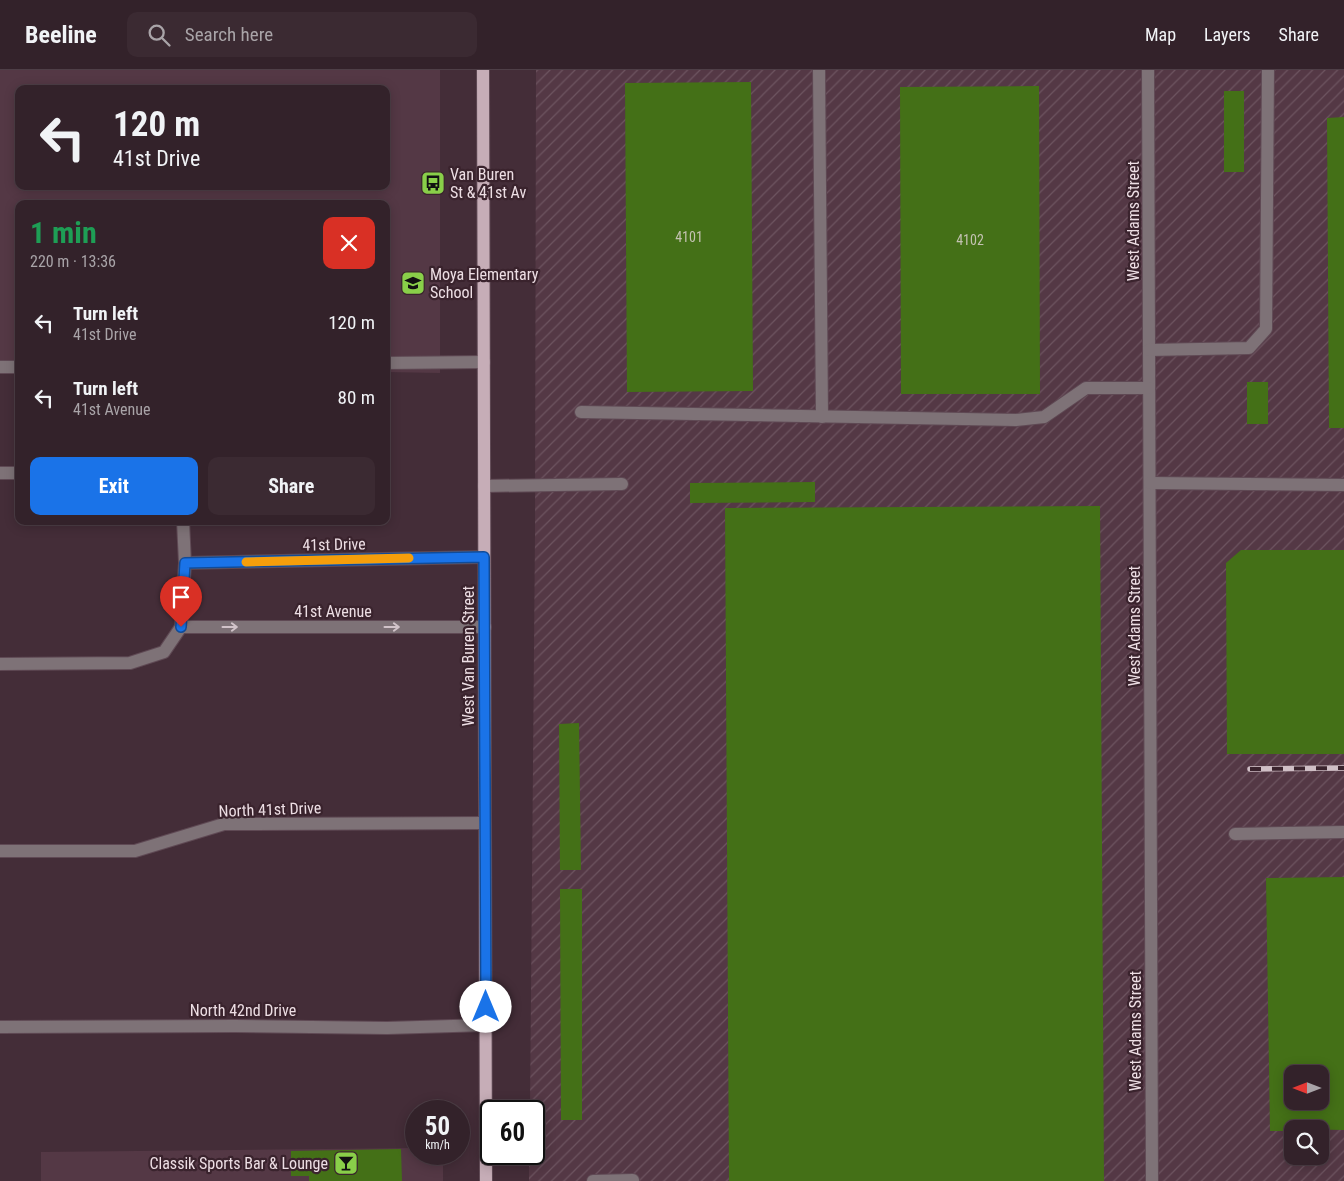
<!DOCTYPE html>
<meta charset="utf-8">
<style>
:root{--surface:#33222a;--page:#3b2a32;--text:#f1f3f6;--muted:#a9a4a8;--line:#4e3f47;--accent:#1a73e8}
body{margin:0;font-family:"Roboto Condensed",sans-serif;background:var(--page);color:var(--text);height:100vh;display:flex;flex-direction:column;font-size:19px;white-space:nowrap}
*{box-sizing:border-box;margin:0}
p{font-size:16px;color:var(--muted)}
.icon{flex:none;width:28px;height:28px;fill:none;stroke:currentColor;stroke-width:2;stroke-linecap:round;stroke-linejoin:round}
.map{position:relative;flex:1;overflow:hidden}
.panel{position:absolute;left:15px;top:130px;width:375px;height:325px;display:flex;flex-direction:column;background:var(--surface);border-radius:10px;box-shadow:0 2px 12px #0003,0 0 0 1px var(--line)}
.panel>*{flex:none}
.top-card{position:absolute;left:15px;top:15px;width:375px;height:105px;border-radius:10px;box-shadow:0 2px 12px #0003,0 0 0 1px var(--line);background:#33222a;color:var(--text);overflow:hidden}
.needle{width:32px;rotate:270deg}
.tools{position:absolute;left:1284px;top:995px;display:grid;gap:10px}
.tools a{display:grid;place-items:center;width:45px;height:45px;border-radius:10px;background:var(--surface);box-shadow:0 2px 12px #0003,0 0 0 1px var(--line);font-size:25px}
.speed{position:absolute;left:405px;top:1030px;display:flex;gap:10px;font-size:25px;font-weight:700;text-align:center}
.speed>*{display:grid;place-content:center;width:65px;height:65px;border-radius:50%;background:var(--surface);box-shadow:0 2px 12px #0003,0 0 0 1px var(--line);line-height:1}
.speed small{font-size:12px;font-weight:400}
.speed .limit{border:2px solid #111;border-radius:8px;background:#fff;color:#111}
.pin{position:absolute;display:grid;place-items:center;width:42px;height:42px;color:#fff;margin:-51px -21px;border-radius:50% 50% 50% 0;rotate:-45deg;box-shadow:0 0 5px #0007}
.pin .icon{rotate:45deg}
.me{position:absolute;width:55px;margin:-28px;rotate:0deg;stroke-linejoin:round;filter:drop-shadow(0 0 4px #0008)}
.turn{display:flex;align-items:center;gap:18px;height:105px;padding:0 15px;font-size:22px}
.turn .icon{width:65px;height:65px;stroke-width:2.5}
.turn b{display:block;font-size:35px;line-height:42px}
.round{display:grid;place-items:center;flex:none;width:52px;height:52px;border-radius:10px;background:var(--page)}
.headline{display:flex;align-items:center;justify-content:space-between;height:85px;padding:0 15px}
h1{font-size:30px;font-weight:700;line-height:38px;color:#1e9e55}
.button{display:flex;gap:10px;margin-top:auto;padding:10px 15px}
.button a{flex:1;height:58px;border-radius:10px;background:var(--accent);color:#fff;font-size:20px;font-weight:700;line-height:58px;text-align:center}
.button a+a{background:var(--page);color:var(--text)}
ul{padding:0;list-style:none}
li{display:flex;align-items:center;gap:15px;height:75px;padding:0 15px}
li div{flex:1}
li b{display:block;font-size:19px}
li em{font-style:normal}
header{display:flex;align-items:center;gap:30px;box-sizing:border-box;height:70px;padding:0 25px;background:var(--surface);border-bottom:1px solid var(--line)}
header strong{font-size:24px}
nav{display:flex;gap:28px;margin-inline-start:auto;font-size:18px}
.search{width:350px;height:45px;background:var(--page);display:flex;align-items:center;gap:12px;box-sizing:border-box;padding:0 18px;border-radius:10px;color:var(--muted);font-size:19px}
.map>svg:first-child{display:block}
.built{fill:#543845;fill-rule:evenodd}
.industrial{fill:url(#industrial-furrows);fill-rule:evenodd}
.building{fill:#447017;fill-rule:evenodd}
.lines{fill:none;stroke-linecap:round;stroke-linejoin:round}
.minor-casing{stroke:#5f4954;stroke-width:14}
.major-casing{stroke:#5f4954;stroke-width:14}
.minor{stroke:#7e7277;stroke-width:12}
.major{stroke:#c6adb7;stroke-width:12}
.rail-casing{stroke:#d0bfc6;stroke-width:5.5}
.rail{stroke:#3a232d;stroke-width:4;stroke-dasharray:11;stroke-linecap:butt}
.oneway{stroke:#d1c3c9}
.route-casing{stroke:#114b97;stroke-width:12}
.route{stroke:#1a73e8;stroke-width:9}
.slow{stroke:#f59e0b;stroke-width:9}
.labels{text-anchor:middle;stroke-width:4.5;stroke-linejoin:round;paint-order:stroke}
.number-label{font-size:14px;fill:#c3c2b1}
.poi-label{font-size:16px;fill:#eddee4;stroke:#3a232d;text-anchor:start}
.street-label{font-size:16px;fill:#eddee4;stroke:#3a232d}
</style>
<header>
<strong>Beeline</strong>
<div class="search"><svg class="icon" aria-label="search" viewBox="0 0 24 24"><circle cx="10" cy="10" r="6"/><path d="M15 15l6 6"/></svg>Search here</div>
<nav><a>Map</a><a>Layers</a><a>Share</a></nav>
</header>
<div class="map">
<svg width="1344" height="1111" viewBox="0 0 1344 1111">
<defs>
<pattern id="industrial-furrows" width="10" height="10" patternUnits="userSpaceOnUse" patternTransform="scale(1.25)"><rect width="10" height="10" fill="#543845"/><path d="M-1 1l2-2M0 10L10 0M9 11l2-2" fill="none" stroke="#6d5460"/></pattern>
</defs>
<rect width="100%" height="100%" fill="#442d38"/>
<g class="built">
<path d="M0,0H440V303L386,302V134H19V300H0ZM19,19H386V116H19Z"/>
<path d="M416,1078V1084H443V1111H41V1082Z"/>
</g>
<path class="industrial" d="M536,0H1344V1111H529V1084H534V1041H530L535,464ZM1292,1004H1320V1031H1292ZM1292,1059H1320V1086H1292Z"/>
<g class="building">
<path d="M751,12L753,321L627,322L625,13Z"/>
<path d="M1039,16L1040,324H901L900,17Z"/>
<rect x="1224" y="21" width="20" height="81"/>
<path d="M1344,47V358H1329L1327,48Z"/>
<rect x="1247" y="312" width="21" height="42"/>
<path d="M815,412V432L690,433V413Z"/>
<path d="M1100,436L1104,1111H729L725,438Z"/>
<path d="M1241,480H1344V684H1227L1226,493Z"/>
<path d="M579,653L581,800H560L559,654Z"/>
<path d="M1344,807V1060L1292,1059V1061H1270L1266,808ZM1292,1004H1320V1031H1292Z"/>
<path d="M560,819H582V1050H561Z"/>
<path d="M401,1079L402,1111H309V1106H291V1081Z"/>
</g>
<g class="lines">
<g class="minor-casing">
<g id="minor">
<path d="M819,0L822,347"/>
<path d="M1148,0L1152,1111"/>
<path d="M1149,280L1249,278L1266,259L1268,0"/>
<path d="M386,293L484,292"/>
<path d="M0,297H19"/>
<path d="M581,342L1016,350L1044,347L1086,318H1149"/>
<path d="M0,403H19"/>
<path d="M1150,413L1344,415"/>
<path d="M484,416L622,414"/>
<path d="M185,493L484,487"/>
<path d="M181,557H485"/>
<path d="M0,594L130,593L164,582L181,557L185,493L183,451"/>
<path d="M1235,764L1344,762"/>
<path d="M0,781H135L224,754L485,753"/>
<path d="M0,957L235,956L387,958L486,955"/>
<path d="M593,1111L633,1110"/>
</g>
</g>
<g class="major-casing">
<path id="major" d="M483,0L486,1111"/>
</g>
<use href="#minor" class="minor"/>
<use href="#major" class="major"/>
<g class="rail-casing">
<path id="rail" d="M1250,699L1344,698"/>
</g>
<use href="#rail" class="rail"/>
</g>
<defs><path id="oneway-shaft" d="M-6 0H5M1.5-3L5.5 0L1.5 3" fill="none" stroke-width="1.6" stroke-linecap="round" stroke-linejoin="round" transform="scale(1.25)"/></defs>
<g class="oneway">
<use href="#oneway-shaft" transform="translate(230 557)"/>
<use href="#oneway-shaft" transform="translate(392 557)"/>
</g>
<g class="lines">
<g class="route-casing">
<path id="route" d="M181,557L185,493L484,487L486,937"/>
</g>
<use href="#route" class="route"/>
<path class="slow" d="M246,492L409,488"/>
</g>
<defs>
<g id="bus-square" transform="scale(1.25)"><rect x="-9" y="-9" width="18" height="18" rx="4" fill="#89cf49" stroke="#3a232d"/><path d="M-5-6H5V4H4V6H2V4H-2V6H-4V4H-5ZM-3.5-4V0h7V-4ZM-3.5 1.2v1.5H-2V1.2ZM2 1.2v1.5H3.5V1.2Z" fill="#111"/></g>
<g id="school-square" transform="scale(1.25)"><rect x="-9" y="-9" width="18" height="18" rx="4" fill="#89cf49" stroke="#3a232d"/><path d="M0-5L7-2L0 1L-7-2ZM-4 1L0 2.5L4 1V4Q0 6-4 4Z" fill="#111"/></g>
<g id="bar-square" transform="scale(1.25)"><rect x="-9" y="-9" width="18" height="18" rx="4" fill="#89cf49" stroke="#3a232d"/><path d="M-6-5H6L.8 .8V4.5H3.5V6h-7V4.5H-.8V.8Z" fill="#111"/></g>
</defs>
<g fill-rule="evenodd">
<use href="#bus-square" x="433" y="113"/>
<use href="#school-square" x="413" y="213"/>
<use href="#bar-square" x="346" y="1093"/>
</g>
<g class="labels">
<g class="number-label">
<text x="689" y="172">4101</text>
<text x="970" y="175">4102</text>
</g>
<g class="poi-label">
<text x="450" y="110">Van Buren<tspan x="450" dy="18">St &amp; 41st Av</tspan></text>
<text x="430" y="210">Moya Elementary<tspan x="430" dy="18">School</tspan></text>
<text x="328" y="1099" text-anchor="end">Classik Sports Bar &amp; Lounge</text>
</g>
<g class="street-label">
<text transform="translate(1133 151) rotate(-90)" y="6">West Adams Street</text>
<text transform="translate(334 474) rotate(-1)" y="6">41st Drive</text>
<text x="333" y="547">41st Avenue</text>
<text transform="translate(1134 556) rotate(-90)" y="6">West Adams Street</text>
<text transform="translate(468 586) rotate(-90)" y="6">West Van Buren Street</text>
<text transform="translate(270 739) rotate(-2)" y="6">North 41st Drive</text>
<text x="243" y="946">North 42nd Drive</text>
<text transform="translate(1135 961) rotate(-90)" y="6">West Adams Street</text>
</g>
</g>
</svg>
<div class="tools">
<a><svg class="needle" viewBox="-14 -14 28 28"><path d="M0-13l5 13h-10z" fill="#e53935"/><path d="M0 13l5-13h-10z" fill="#a9a4a8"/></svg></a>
<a><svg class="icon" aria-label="search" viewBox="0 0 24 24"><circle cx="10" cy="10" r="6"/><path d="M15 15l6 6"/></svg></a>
</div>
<div class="speed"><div>50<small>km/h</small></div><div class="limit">60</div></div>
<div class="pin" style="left:181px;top:557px;background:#d93025"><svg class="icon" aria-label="arrive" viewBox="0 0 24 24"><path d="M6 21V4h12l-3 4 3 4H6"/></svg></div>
<svg class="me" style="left:486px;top:937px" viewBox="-20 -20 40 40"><circle r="19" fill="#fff"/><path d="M0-13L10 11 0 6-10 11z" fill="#1a73e8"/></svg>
<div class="top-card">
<div class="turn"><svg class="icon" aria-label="left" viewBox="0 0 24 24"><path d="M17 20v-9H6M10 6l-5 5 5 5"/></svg><div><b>120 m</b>41st Drive</div></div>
</div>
<section class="panel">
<div class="headline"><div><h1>1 min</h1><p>220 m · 13:36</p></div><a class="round" style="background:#d93025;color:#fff"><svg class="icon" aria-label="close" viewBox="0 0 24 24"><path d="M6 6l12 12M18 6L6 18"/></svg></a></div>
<ul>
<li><svg class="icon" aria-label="left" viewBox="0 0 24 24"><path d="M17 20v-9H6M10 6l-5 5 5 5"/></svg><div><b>Turn left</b><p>41st Drive</p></div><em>120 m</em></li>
<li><svg class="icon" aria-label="left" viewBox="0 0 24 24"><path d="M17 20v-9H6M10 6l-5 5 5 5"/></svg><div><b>Turn left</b><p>41st Avenue</p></div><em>80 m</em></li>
</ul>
<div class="button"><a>Exit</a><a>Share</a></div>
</section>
</div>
